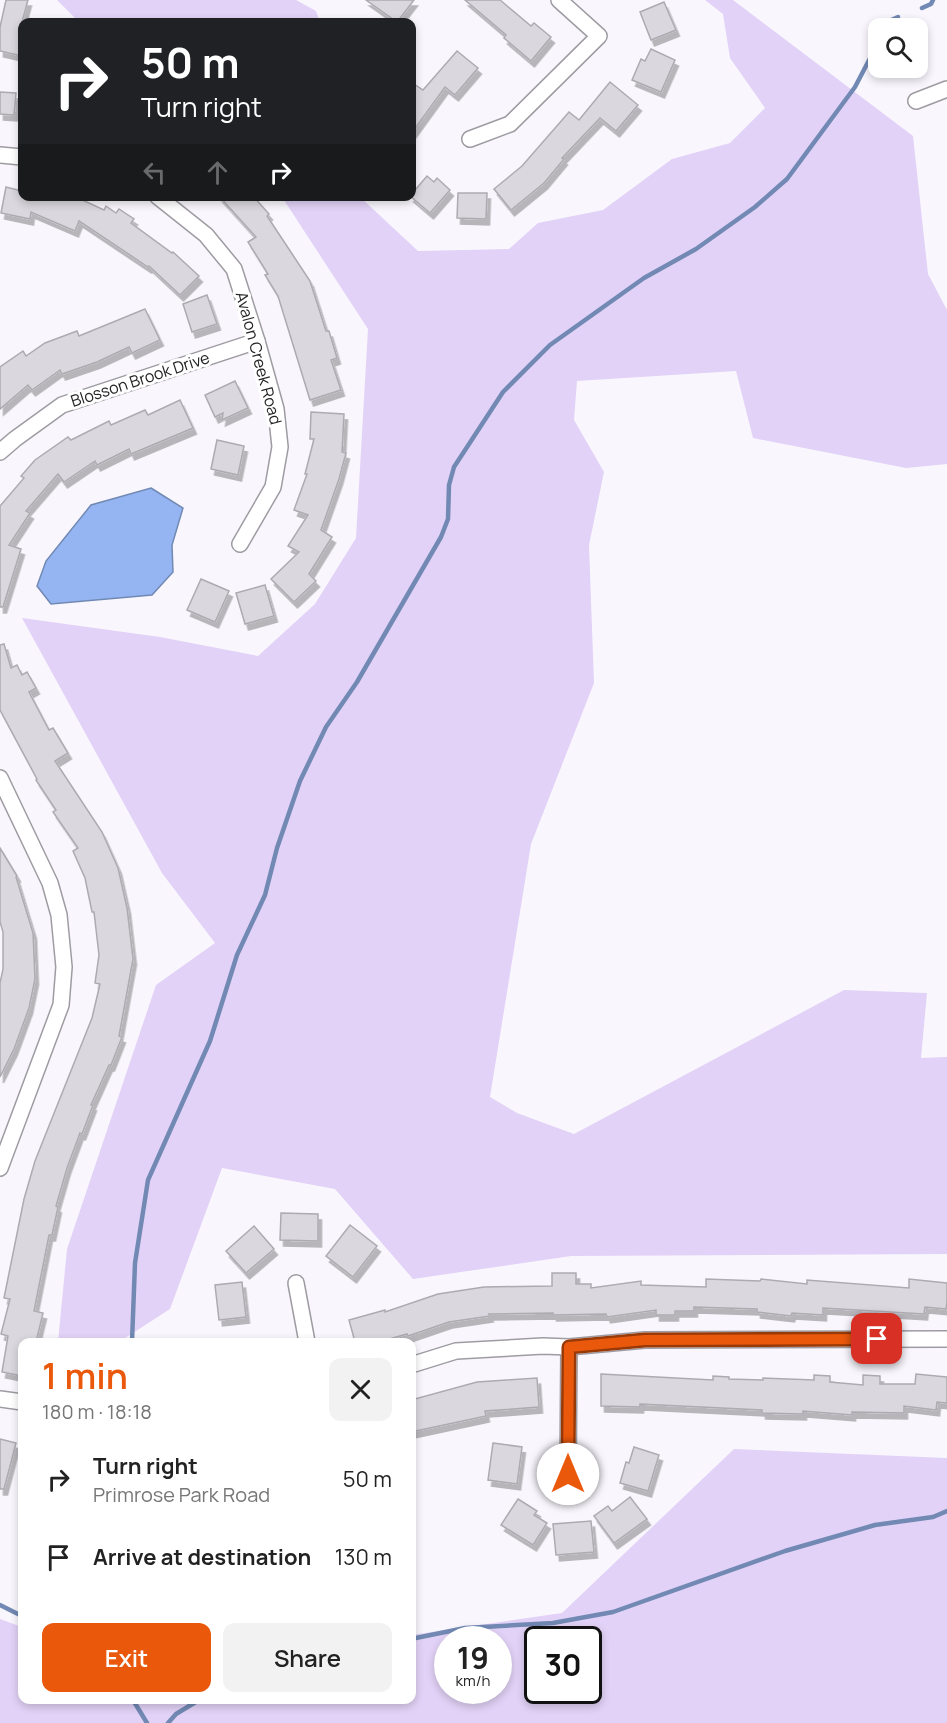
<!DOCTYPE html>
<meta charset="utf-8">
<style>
:root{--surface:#fff;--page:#f2f2f2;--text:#222;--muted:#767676;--accent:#ea580c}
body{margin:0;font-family:Manrope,sans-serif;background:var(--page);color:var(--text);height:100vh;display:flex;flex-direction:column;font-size:22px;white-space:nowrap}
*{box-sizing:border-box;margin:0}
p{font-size:20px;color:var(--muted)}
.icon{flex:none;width:33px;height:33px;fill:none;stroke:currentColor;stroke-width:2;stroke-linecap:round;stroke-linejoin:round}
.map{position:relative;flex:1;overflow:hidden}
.sheet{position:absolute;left:18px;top:1338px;width:398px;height:366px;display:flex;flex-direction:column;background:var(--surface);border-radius:12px;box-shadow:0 3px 9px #0003}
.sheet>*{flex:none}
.top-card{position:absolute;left:18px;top:18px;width:398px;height:183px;border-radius:12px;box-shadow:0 3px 9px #0003;background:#202124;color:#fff;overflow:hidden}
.buttons{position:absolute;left:868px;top:18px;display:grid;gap:12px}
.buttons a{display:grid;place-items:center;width:60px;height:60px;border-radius:12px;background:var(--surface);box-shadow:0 3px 9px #0003;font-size:30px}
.speed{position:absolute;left:434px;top:1626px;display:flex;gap:12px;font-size:30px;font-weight:700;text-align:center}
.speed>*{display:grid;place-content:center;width:78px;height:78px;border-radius:50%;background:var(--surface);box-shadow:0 3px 9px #0003;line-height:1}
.speed small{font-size:15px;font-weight:400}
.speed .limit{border:3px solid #111;border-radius:9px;background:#fff;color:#111}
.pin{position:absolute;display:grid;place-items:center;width:51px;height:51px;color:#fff;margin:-26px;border-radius:12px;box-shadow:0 3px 9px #0006}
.me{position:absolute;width:66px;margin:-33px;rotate:0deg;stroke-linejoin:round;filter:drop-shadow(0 0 4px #0008)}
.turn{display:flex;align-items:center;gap:21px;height:126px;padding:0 24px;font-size:27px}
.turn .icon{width:78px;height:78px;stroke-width:2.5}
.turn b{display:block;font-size:42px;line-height:51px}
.lanes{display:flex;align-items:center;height:57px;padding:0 24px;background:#0003;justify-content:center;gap:30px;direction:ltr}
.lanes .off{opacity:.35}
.round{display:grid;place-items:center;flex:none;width:63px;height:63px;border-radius:12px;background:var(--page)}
.overview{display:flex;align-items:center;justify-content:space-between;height:102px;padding:0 24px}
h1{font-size:36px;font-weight:600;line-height:45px;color:var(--accent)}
.cta{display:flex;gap:12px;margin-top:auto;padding:12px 24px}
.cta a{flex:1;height:69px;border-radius:12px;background:var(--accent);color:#fff;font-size:24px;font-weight:600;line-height:69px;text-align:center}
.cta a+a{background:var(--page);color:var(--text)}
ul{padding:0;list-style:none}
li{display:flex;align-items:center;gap:18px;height:78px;padding:0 24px}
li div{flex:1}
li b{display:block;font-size:22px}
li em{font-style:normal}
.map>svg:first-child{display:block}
.green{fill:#e2d2f7;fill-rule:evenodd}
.water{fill:#94b5f1;stroke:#7289b4;stroke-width:1.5}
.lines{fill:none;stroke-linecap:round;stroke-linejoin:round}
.stream{stroke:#7289b4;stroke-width:4.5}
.building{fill:#dad8de;stroke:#adabb1;stroke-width:1.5;filter:url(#shadow)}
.minor-casing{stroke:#9e9ca2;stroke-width:18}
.minor{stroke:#fff;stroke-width:15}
.route-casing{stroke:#983908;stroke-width:15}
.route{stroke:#ea580c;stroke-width:10}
.labels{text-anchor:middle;stroke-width:6;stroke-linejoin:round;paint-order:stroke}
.street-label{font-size:16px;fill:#232224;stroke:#fff}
</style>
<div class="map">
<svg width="947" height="1723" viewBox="0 0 947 1723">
<defs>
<filter id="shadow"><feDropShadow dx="3.5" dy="6" stdDeviation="0" flood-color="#0004"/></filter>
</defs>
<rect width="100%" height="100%" fill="#f9f7fd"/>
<g class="green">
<path d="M57,0H296L316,11L320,22H79Z"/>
<path d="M705,0H733L913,136L928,274L947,310V464L906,468L753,438L736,371L577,381L574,420L604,472L589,545L594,683L531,844L490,1097L517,1113L574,1134L844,990L927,993L921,1058L947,1057V1254L571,1256L413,1279L335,1189L222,1168L170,1309L119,1342H58L67,1249L156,985L215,943L162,873L22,618L160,637L258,656L315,604L356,538L368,329L282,197H360L418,251L509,249L538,223L603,210L672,159L730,143L765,108L730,58L723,14Z"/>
<path d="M734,1449L947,1458V1723H0V1619L22,1627V1700H411V1635L562,1613ZM447,1640H498V1690H447ZM537,1640H588V1690H537Z"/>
</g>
<path class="water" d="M151,488L183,508L172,545L173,572L152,595L51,604L37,586L46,561L91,505Z"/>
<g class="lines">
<g class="stream">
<path d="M922,8L931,4L933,0"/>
<path d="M885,28L889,21L898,17"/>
<path d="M132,1342L135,1263L148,1180L210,1041L237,955L265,895L277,848L300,781L326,727L357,682L441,537L448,519L449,485L454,467L503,392L550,345L644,278L696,249L755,207L787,179L855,87L879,41"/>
<path d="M0,1605L22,1616"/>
<path d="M411,1639L465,1628L553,1623L613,1612L785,1551L875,1525L933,1517L947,1511"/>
<path d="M133,1700L147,1723"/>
<path d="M168,1723L176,1714L199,1700"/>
</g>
</g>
<g class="building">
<path d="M6,0H28L22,22V56L0,51V27Z"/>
<path d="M366,0H414L397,22Z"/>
<path d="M465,0H500L531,26L534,23L551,37L531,61L504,38L506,35Z"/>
<path d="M664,2L676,30L651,40L640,12Z"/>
<path d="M651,49L675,60L661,92L632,80L641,59L645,61Z"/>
<path d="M457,51L478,68L455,95L445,87L411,134V82L423,90Z"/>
<path d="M610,82L638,105L616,131L600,118L562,158L564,159L544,183L511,210L494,189L522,166L569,112L579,120Z"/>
<path d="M0,92L16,93L14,115L0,114Z"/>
<path d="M427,176L434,182L437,178L450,190L430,213L410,196Z"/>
<path d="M6,187L22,191V196H74L104,210L106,206L116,213L119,209L134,219L131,223L172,253L173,252L199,276L180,295L149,266L148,267L79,221L75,231L31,212L30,219L1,213Z"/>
<path d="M458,193H487L486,219L457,218Z"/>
<path d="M219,196H253L269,214L267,216L310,281L326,331H329L337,358L331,360L341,390L310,400L278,296L265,275L268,274L248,242L256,237Z"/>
<path d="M207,295L217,324L192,332L183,304Z"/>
<path d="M145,309L160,340L132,353L129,347L97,362L62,374L60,370L32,390L28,385L0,409V367L23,351L26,356L45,343L77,331L79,336Z"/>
<path d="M235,381L248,408L222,420L223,413L215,417L205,395Z"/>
<path d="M180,400L193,428L131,454L129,449L97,465L95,461L64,482L58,474L26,511L30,513L9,545L21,549L3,607H0V506L24,478L21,476L35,460L68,437L71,440L109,421L111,425L145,410L148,415Z"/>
<path d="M311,412L344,414L342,452L346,453L339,479L321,530L332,537L309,574L316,581L294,602L271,579L299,552L288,546L308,515L294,510L307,474H305L314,439H310Z"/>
<path d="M217,440L244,446L238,475L211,469Z"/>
<path d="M201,579L229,591L215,622L187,610Z"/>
<path d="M265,585L274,616L245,624L236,593Z"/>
<path d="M4,644L11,668L17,665L22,675L27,672L36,688L29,692L49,730L53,728L68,753L55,761L102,832L118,868L127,908L133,959L119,1036L122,1037L111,1065H109L91,1105H93L82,1134L80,1133L67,1168L56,1206L58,1207L52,1235H49L34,1311L43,1313L36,1342H22V1376L2,1372L8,1336L1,1334L10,1299L4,1298L24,1199L35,1161L92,1018L100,984L95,983L99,955L94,912H92L85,878L73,851L78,848L53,812L56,810L36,780L37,779L0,710V645Z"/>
<path d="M0,848L17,876L16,877L33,933L35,979L29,1008L14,1049L0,1077V983L3,969V932L0,922Z"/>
<path d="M281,1213L318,1214V1241L280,1240Z"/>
<path d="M350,1225L377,1246L353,1277L326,1256Z"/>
<path d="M254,1226L274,1249L246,1273L226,1251Z"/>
<path d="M552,1273H576V1284H591V1288L641,1281V1285L706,1287V1279L760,1281L761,1279L807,1284V1280L909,1288V1279L947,1283V1302L946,1309L925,1307L924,1314L823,1308V1315L792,1313L791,1316L757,1312V1309L694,1307V1311H675V1315H656V1310L607,1317L606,1314L553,1315V1313L489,1314L490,1316L449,1322L408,1336L407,1334L379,1342H355L349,1320L385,1310V1312L438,1294L484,1287L552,1286Z"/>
<path d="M242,1282L246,1317L219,1320L215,1285Z"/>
<path d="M601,1374L713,1380V1376L729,1377V1379L763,1380V1378L814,1380V1375L830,1376V1382L863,1385V1375L880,1376V1384H915L916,1374L947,1377V1403L937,1402L936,1410L904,1406V1413L852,1412V1415L803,1411V1414L762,1413V1410L640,1404V1407L601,1406Z"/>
<path d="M537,1378L539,1407L485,1411L486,1416L411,1432V1400L477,1382Z"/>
<path d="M0,1439L16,1443L4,1489H0Z"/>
<path d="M493,1443L522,1447L517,1484L488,1480Z"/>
<path d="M634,1447L659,1455L648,1491L620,1483L626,1462L629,1463Z"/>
<path d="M630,1497L647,1519L614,1543L594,1516L608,1506L612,1511Z"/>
<path d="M518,1499L537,1511L534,1515L547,1523L533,1545L501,1525Z"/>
<path d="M591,1521L594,1552L556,1555L553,1524Z"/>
</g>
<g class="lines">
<g class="minor-casing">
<g id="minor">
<path d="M916,101L947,89"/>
<path d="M470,139L510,124L599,36L559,0"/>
<path d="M0,155L22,157"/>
<path d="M157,196L206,235L234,269L257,341L276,409L280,447L273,487L240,544"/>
<path d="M0,452L15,439L62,405L257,341"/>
<path d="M0,778L50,883L59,915L64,967L61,1005L0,1168"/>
<path d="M296,1283L307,1342"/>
<path d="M411,1365L456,1351L543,1346L569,1347L645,1340L947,1339"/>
<path d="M0,1399L22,1402"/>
<path d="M568,1474L569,1347"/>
</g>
</g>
<use href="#minor" class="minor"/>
</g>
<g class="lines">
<g class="route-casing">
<path id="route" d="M568,1474L569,1347L645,1340L877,1339"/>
</g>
<use href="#route" class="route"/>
</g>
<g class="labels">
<g class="street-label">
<text transform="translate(259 358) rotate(75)" y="6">Avalon Creek Road</text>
<text transform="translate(140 379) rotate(-18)" y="6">Blosson Brook Drive</text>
</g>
</g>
</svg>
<div class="buttons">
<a><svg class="icon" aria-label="search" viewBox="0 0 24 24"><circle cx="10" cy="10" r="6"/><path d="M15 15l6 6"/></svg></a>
</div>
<div class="speed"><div>19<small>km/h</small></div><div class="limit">30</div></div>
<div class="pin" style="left:877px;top:1339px;background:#d93025"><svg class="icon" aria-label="arrive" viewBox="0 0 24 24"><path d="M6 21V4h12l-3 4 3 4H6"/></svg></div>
<svg class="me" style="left:568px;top:1474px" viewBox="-20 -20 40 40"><circle r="19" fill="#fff"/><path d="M0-13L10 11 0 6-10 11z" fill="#ea580c"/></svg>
<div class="top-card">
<div class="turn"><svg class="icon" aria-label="right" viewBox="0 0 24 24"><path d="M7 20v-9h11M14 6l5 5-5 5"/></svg><div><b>50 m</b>Turn right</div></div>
<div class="lanes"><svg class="icon off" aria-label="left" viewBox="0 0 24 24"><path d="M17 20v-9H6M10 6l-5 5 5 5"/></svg><svg class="icon off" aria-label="ahead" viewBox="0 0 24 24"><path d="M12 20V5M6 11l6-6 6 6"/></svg><svg class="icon" aria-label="right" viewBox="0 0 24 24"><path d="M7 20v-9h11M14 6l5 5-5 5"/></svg></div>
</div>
<section class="sheet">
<div class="overview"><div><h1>1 min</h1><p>180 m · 18:18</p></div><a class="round"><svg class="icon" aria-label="close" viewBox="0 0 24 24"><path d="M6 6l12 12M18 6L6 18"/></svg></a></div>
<ul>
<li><svg class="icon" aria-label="right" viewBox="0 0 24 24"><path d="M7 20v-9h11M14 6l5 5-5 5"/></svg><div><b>Turn right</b><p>Primrose Park Road</p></div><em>50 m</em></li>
<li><svg class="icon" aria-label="arrive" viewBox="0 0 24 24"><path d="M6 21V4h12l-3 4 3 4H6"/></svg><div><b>Arrive at destination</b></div><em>130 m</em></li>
</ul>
<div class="cta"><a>Exit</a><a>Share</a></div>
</section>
</div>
